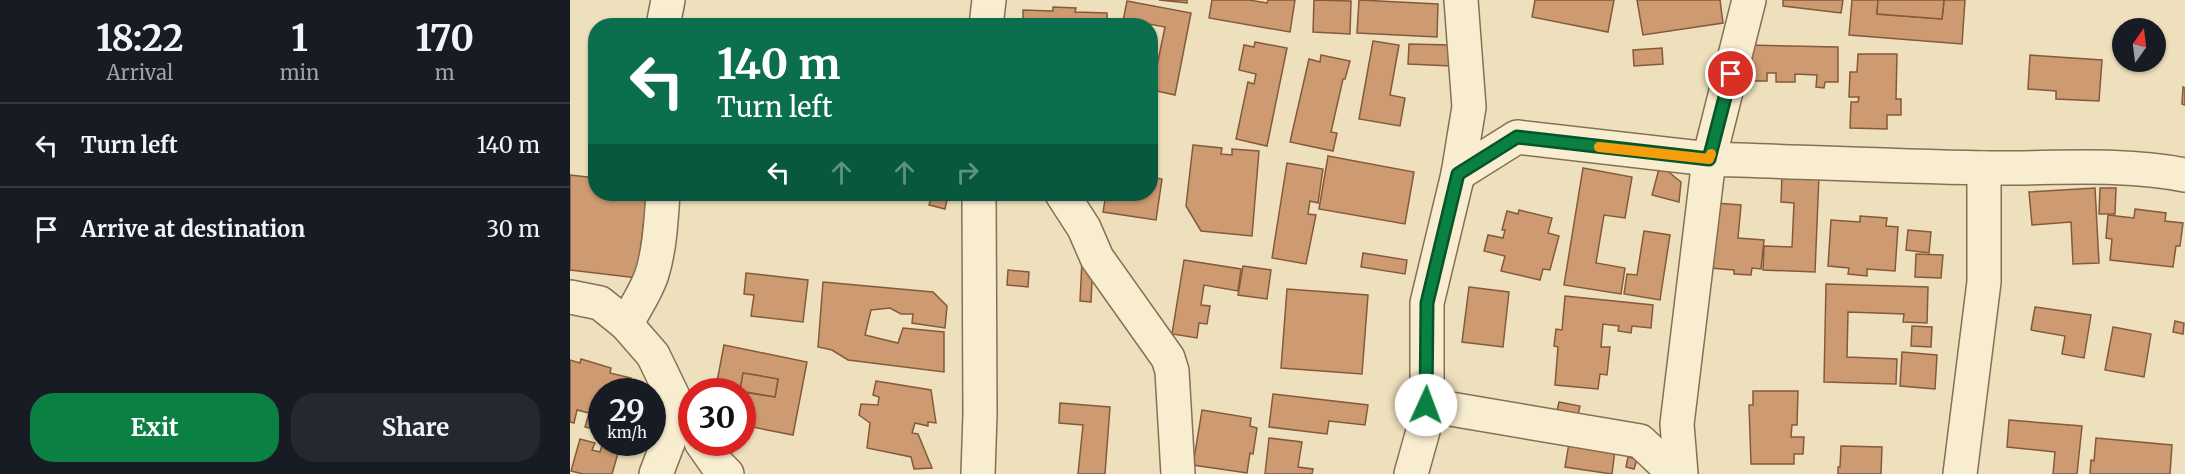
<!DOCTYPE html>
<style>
:root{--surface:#171b24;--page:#242831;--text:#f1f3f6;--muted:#9ea1a6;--line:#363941;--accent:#0b8043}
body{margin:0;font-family:Merriweather,serif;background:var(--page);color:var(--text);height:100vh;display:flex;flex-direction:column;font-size:22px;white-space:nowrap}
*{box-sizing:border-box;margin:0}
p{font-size:20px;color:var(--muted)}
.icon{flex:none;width:33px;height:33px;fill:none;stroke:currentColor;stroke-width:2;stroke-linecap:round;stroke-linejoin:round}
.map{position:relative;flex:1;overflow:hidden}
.panel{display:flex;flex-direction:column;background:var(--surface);width:570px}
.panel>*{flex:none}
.guide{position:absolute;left:18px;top:18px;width:570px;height:183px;border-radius:24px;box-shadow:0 2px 4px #0004;background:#0b6e4f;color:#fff;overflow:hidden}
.needle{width:39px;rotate:14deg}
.tools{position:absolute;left:1542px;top:18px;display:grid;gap:12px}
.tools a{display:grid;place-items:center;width:54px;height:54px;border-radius:50%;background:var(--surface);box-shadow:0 2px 4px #0004;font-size:30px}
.speed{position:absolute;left:18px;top:378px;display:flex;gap:12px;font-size:30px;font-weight:700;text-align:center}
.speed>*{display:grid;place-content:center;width:78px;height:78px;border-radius:50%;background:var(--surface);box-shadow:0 2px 4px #0004;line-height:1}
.speed small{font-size:15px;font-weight:400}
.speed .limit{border:9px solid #d22;background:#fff;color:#111}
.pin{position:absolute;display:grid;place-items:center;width:51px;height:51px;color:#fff;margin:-26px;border:3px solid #fff;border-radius:50%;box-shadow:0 2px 6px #0007}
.me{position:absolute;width:66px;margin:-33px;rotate:2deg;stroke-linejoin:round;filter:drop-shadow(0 0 4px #0008)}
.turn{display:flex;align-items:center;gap:21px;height:126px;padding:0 30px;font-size:27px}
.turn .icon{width:78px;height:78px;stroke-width:2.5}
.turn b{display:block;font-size:42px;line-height:51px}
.lanes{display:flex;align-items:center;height:57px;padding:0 30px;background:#0003;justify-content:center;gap:30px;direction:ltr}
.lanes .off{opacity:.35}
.eta{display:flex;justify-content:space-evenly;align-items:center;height:102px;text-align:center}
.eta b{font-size:36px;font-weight:700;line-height:42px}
.primary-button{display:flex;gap:12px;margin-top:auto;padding:12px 30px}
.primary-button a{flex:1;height:69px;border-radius:24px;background:var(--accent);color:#fff;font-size:24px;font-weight:700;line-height:69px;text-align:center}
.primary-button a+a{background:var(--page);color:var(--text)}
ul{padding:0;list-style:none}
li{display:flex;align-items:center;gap:18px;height:84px;padding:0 30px;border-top:2px solid var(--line)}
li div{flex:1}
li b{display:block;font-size:22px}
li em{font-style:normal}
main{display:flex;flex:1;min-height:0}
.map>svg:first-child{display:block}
.building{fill:#cd9a71;stroke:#855a3b;stroke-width:1.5}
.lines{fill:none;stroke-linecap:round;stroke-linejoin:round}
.minor-casing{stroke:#857056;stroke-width:36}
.minor{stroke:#f9edcf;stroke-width:33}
.route-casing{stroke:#07532c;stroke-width:15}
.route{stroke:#0b8043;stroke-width:10}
.slow{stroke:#f59e0b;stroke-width:10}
</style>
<main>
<section class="panel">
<div class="eta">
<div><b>18:22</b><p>Arrival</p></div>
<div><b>1</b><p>min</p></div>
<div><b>170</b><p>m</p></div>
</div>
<ul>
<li><svg class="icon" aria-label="left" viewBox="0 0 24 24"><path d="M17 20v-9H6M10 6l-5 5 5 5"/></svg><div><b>Turn left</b></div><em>140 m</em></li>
<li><svg class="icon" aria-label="arrive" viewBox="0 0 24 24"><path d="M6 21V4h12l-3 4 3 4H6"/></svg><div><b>Arrive at destination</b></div><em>30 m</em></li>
</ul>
<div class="primary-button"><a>Exit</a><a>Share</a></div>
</section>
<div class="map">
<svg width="1615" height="474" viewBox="0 0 1615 474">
<rect width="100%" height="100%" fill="#eee0bc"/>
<g class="building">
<path d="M589,0H617V3Z"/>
<path d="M642,0H679L697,3L698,0H725L720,32L639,18Z"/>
<path d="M744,0L781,1L780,34L743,32Z"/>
<path d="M789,0L868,4L867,37L787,33Z"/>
<path d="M965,0H1044L1038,32L962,17Z"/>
<path d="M1067,0H1150L1153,23L1073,35Z"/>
<path d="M1213,0H1273L1271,13L1213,6Z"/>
<path d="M1282,0H1308L1307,14L1372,19L1374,0H1395L1392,44L1279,35Z"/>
<path d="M1308,0H1374L1372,19L1307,14Z"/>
<path d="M557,1L621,13L605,95L582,90L595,27L579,24L578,26H552Z"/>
<path d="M483,7L506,8L505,12L537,13V26H453V10L483,11Z"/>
<path d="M803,41L829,45L820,95L835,98L830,126L789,119Z"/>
<path d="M685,42L717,48L697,146L666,139L678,82L684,84L686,74L669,70L674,45L684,47Z"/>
<path d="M839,44L881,45V66L838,64Z"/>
<path d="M1177,45L1268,47V82H1255L1254,88L1246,87L1247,75L1225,74V82H1206V73H1197V81H1176Z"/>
<path d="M1092,48L1093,64L1064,66L1063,50Z"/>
<path d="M1288,54H1327L1326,99H1331V115H1317V129L1280,128L1281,102H1288L1289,97H1279L1280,72H1287Z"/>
<path d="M751,55L780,61L775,79H773L761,132L767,133L763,151L720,142L739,59L750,62Z"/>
<path d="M1460,55L1532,60L1529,101L1486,99V91L1458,89Z"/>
<path d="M1613,87L1615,88V105L1612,104Z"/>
<path d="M623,145L652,148L651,154L662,155V149L689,151L682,236L631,231L616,206Z"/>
<path d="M758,156L844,172L835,224L749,209Z"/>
<path d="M717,163L753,169L748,203L740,201L738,214L746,215L736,264L702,258Z"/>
<path d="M1090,165L1111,182L1109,202L1082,195Z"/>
<path d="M1013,168L1062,177L1055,218L1034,215L1026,263L1055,268L1051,294L994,285Z"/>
<path d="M1212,174L1249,176L1245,272L1193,270L1194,246L1222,247L1224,203L1211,202Z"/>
<path d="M0,175L26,178V194H77L67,278L0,270Z"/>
<path d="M580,177L592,179L586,220L533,212L536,194H580Z"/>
<path d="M1525,188L1529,263L1503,264L1501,222L1462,225L1459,192Z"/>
<path d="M1530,188H1546L1545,214H1529Z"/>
<path d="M362,194L378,195L375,209L359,205Z"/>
<path d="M1145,203L1171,205L1168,238L1194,240L1191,269L1182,268L1181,275L1164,274V270L1140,268Z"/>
<path d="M1565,209L1596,213L1595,221L1613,223L1610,246H1606L1603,267L1540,260L1542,239L1536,238L1538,215L1564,218Z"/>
<path d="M949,210L982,218L978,233L989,236L980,270L973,269L970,280L931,271L935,256L914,251L918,235L933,238L935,230H932L937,211L948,214Z"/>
<path d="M1290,216L1317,218L1316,226L1328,227L1325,271L1297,269V276L1278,274L1279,268L1258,266L1261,220L1290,222Z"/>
<path d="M1338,230L1361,232L1359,253L1336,250Z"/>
<path d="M1074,231L1100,235L1090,300L1054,294L1057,274L1067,275Z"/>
<path d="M793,253L837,260L835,274L791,267Z"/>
<path d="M1346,254L1373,255L1371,278L1345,277Z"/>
<path d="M512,260H523L521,302L510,301Z"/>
<path d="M614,260L671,269L668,291L634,285L631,305L640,306L637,324L629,323L627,338L602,334Z"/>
<path d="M673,266L701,270L697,299L668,295Z"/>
<path d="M438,270L459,272L458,287L437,285Z"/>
<path d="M176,273L238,280L233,322L181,316L184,295L174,294Z"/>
<path d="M253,282L363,292L377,306L375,328L342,323L343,314H331L320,308L301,310L295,335L328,343L333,328L374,332V372L278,360L262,350L248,347Z"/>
<path d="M1256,284L1358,287L1357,323L1333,322L1334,314L1278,312L1277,357L1327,359L1326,384L1254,382Z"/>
<path d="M899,287L939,292L933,347L892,342Z"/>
<path d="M717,289L798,295L792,374L711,368Z"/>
<path d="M995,296L1083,305L1081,328L1062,326L1061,333L1048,331L1049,326L1033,324L1031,347H1040L1037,375L1030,374L1028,389L985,385L988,347L984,346L986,329L992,330Z"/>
<path d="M1465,307L1521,315L1514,358L1492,354L1495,336L1461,330Z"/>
<path d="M1605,321L1614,323L1613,334L1603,332Z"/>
<path d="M1342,326L1362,327L1361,347L1341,346Z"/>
<path d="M1543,327L1581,334L1574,377L1535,370Z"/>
<path d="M154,345L237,362L223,435L172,425V392L205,397L208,379L173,373L170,391L172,392H145Z"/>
<path d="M1332,352L1367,355L1365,389L1330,386Z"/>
<path d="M11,359L41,368L40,373L61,378L57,392H32V431L15,427L19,413L7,410L4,423L0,422V360L10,363Z"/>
<path d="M173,373L208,379L205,397L170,391Z"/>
<path d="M306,381L361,390L366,423L358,422V426L345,423L342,433L348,434L362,468L344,469L341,457L297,448L300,423L289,415L291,404L308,405L309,397L303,395Z"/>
<path d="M1183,391H1228L1227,425H1222L1221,437H1234L1233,454H1224V464H1181L1179,405H1183Z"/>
<path d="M703,394L798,405L795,425L759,421L757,434L699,427Z"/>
<path d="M989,402L1010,406L1008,415L987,411Z"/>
<path d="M490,403L540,407L535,474H508L513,425L489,423Z"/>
<path d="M632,410L681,418L680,426L687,428L683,454L680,453L677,473L623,465Z"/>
<path d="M1439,420L1512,426L1507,474H1483L1485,452L1437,447Z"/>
<path d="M699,438L732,442L728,467L743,469L742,474H695Z"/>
<path d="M1526,438L1602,445L1600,474H1520L1521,460L1524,461Z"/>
<path d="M10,439L25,443L22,450L30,452L32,445L49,450L42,474H13L1,471Z"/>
<path d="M999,443L1045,450L1042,474L995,467Z"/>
<path d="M1271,446L1312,447L1311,474H1268V467H1270Z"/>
<path d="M1058,457L1067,459L1064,469L1056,467Z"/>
</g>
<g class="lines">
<g class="minor-casing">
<g id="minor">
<path d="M93,26L98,0"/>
<path d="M416,26L419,0"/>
<path d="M888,174L947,137L1139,159L1179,0"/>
<path d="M492,194L514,228L527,258L598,358L602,371L608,474"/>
<path d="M0,297L30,303L56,324L83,355L110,411L122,428"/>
<path d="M56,324C65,308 76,292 82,274C90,248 91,220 93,194"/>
<path d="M857,405L1070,441L1105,474"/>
<path d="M131,442L145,462L157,474"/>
<path d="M86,474L110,411"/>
<path d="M408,474L410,414L409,194"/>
<path d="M841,474L853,431L857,405V303L888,174L899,107L891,0"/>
<path d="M1111,474L1107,424L1139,159C1231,162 1322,166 1414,168C1480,169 1550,162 1615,175"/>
<path d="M1390,474L1414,282V168"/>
</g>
</g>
<use href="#minor" class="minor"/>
</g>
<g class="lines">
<g class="route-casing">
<path id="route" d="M856,405L857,303L888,174L947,137L1139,159L1161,74"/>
</g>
<use href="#route" class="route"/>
<path class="slow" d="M1029,147L1139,159L1141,154"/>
</g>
</svg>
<div class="tools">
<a><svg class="needle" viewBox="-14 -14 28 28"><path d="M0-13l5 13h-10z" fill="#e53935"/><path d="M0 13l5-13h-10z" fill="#9ea1a6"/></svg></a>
</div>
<div class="speed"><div>29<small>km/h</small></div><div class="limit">30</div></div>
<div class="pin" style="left:1161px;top:74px;background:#d93025"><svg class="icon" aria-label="arrive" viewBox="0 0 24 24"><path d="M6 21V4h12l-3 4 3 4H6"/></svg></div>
<svg class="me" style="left:856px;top:405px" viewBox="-20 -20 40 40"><circle r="19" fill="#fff"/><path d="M0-13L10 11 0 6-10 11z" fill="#0b8043"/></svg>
<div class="guide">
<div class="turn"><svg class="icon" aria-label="left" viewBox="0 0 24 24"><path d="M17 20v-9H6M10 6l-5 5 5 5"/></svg><div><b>140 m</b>Turn left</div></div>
<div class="lanes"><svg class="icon" aria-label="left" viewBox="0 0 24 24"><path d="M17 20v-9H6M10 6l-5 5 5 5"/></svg><svg class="icon off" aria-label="ahead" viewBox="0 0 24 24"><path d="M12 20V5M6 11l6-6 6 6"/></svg><svg class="icon off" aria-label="ahead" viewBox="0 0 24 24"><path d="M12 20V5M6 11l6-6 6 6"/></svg><svg class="icon off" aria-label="right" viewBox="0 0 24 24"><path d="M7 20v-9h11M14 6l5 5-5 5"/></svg></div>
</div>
</div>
</main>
